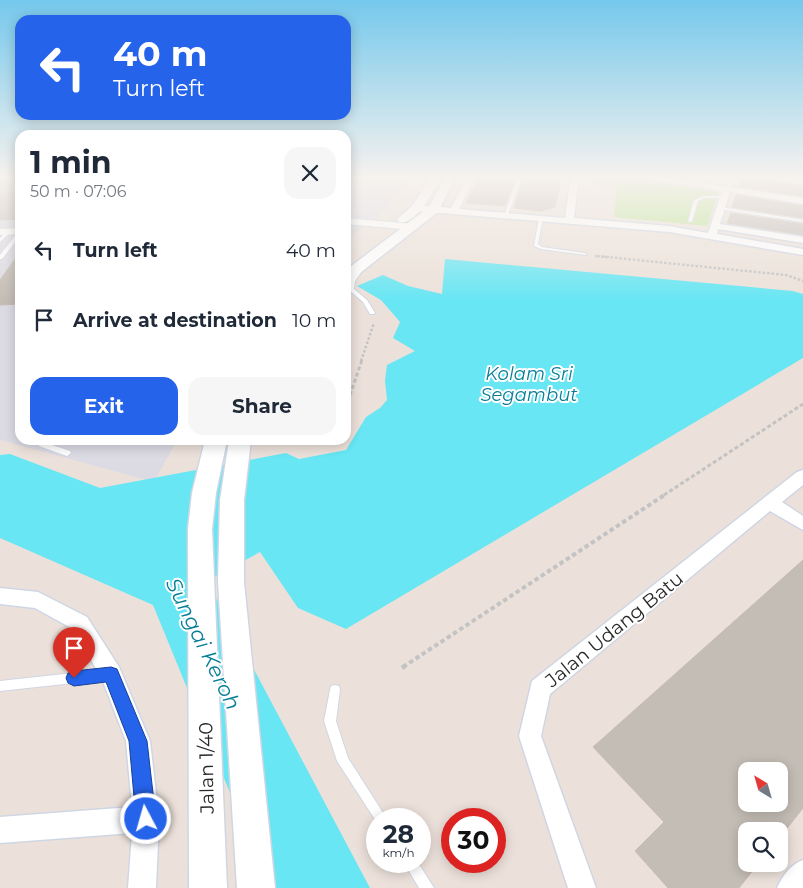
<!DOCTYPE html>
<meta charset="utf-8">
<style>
:root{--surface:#fff;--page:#f6f6f7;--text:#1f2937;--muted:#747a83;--accent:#2563eb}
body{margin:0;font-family:Montserrat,sans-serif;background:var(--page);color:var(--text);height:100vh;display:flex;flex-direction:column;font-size:19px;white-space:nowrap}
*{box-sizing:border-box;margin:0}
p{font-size:16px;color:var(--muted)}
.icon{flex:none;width:28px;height:28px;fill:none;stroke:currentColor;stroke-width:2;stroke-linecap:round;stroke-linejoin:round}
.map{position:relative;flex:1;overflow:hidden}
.panel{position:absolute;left:15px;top:130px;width:336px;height:315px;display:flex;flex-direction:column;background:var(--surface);border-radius:15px;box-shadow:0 2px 12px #0003}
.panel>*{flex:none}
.hud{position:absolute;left:15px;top:15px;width:336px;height:105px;border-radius:15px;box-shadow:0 2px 12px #0003;background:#2563eb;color:#fff;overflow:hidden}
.needle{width:32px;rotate:323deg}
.fabs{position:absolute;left:738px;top:762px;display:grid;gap:10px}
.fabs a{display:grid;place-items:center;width:50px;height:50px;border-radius:10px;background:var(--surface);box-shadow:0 2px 12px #0003;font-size:25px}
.speed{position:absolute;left:366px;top:808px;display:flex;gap:10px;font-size:25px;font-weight:700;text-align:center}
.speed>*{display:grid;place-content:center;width:65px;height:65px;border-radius:50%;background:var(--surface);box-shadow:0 2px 12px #0003;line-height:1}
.speed small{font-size:12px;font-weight:400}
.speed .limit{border:8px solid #d22;background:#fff;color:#111}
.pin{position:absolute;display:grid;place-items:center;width:42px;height:42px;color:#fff;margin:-51px -21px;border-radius:50% 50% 50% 0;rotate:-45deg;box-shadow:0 0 5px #0007}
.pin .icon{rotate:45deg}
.me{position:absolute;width:55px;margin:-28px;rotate:354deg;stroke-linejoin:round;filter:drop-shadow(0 0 4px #0008)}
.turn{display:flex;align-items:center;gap:18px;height:105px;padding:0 15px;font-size:22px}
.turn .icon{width:65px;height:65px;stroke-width:2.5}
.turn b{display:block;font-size:35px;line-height:42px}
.round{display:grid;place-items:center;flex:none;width:52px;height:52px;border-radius:15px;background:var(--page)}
.headline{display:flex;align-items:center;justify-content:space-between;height:85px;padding:0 15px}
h1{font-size:30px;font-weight:700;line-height:38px}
.cta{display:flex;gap:10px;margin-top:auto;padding:10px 15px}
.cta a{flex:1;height:58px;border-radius:15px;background:var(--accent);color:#fff;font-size:20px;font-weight:700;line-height:58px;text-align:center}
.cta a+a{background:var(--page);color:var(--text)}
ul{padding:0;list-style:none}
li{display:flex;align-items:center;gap:15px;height:70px;padding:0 15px}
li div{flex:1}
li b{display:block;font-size:19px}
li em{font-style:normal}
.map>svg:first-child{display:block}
.industrial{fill:#dcdbe4}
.green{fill:#bde594}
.water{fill:#68e6f3}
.building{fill:#c4bdb6;stroke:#c7bdb4;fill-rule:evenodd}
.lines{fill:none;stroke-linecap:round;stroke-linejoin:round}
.service-casing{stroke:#cfd6e3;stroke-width:2}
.minor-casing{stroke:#cfd6e3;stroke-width:3}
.tertiary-casing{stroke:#cfd6e3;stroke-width:2}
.secondary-casing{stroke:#cfd6e3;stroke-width:3}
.path-far4{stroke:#c3c3c3;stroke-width:2;stroke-dasharray:2 1;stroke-linecap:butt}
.path-far3{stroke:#c3c3c3;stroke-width:2.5;stroke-dasharray:2.5 2;stroke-linecap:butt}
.path-far2{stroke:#c3c3c3;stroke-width:3;stroke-dasharray:4 2.5;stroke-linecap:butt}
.path-far1{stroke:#c3c3c3;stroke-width:4;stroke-dasharray:4.5 3;stroke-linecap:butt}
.path{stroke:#c3c3c3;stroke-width:5;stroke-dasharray:6 4;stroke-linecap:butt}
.service{fill:#fff;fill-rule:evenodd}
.minor{fill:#fff;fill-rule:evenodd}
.tertiary{fill:#fff;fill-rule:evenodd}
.secondary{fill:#fff;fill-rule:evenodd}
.route{fill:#2563eb;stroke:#184099}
.labels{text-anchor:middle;stroke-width:4;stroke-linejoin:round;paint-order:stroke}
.water-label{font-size:18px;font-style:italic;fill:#087e97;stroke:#fff}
.near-street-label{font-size:19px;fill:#292929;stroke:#fff}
.near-water-label{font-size:21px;font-style:italic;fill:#087e97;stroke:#fff}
</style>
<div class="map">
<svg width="803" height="888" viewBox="0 0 803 888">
<rect width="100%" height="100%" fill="#ece1da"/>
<g class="industrial">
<path d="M0,176H20V440H177L154,482L0,440Z"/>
<path d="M346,176H413L377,217L346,240Z"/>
</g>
<path class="green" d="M594,176H611L719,192L707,226L614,217L617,187L595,184Z"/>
<path class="water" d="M445,259L793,291L803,294V358L346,629L298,608L260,552L207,581L370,888H269L153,605L0,538V455L10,454L100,488L286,453L299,459L346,450L366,417L380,408L387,400L385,381L387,365L415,351L393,338L400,322L381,300L357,286L383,275L408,286L442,294Z"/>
<g class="building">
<path d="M0,176H20V219L0,220Z"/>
<path d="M480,176H516L505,206L466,203Z"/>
<path d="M524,176H562L555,207L541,211L514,208Z"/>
<path d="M742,176L803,186V196L738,187Z"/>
<path d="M736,195L803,206V218L732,207Z"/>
<path d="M731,213L803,224V235L727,223Z"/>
<path d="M20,252V304L0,305V280Z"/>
<path d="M803,560V808L785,831H746V864H758L739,888H668L635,851L664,822L593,747ZM746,771H779V804H746Z"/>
</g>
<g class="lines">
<g class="service-casing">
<g id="service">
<path d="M353,176H357L346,186V183Z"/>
<path d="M518,176H522L508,215L504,216Z"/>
<path d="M731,176H735L729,189L726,190Z"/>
<path d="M750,176H759L803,182V184Z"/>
<path d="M704,196H724L726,197L724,198H704L698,201L692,221L688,222L694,200Z"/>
<path d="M720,207L803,220V222L718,209V208Z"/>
<path d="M539,217L543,218L538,244L542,247L584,253L586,254V255L541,249L534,246Z"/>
<path d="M7,231L11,232L0,242V238Z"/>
<path d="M18,232H20V236L2,259H0V255Z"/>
<path d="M361,266L364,268L355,281L354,289L367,300L375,313L374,314H370L363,302L348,289L349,281L359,267Z"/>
<path d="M40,440H48L46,443L70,451L71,453L67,456L39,446L38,444Z"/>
<path d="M110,669L114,671L115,674L114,677L110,679L0,691V681Z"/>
<path d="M335,685L339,686L340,690L336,721L348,758L387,819H378V824L337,761L324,721L330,690L331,686Z"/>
<path d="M403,861H417L434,888H419Z"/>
</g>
</g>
<g class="minor-casing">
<g id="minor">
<path d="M468,176H476L459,209L565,218L571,176H579L574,218L669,226L708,233L722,191L640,178L636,176H654L803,198V204L730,192L720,224L803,237V243L718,229L717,234L803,249V255L669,232L417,211L413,208L417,205L451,208Z"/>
<path d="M803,470V485L782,502L803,516V530L770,511L550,694L541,736L596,888H568L519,736L532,681L797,472Z"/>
<path d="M0,588L38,592L87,617L119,667L150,741L159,819L156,888H128L132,833L0,843V817L132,807L126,741L102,679L73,629L35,608L0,604Z"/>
<path d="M803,860V888H777C783,875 790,865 803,860Z"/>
</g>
</g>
<g class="tertiary-casing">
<g id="tertiary">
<path d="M346,218L413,224L419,227L413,230L346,224Z"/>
<path d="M20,228V234L0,235V229Z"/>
</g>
</g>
<g class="secondary-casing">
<g id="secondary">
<path d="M432,176H442C434,189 417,226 399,222L397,219L412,206Z"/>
<path d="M446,176H456L438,212L351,280L346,281V270L429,207Z"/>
<path d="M205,440H227L216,493L212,529L227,888H189L188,529L192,493Z"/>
<path d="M229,440H251L244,500V582L275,888H237L218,582L220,500Z"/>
</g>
</g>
<path class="path-far4" d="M595,256L609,257"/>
<g class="path-far3">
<path d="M597,256L786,275L803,281"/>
<path d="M361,361L374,323"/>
</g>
<g class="path-far2">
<path d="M346,400L350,395L362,360"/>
<path d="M664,495L803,404"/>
</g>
<path class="path-far1" d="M403,667L666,494"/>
<path class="path" d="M402,668L405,666"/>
<use href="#service" class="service"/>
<use href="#minor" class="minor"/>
<use href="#tertiary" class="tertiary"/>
<use href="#secondary" class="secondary"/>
</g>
<linearGradient id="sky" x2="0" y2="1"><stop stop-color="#75c8ec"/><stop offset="0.59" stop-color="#f6f2ee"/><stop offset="1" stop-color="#f6f2ee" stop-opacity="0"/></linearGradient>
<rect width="803" height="300" fill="url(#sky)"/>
<path class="route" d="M111,667L117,669L147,741L156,819L153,826L146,829L139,826L136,819L129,741L106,682L74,686L68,683L66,678L68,673L74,671Z"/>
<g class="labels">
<g class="water-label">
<text x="529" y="380">Kolam Sri<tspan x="529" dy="21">Segambut</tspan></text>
</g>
<g class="near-street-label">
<text transform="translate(614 629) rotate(-39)" y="7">Jalan Udang Batu</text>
<text transform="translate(206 768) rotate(-91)" y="7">Jalan 1/40</text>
</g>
<g class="near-water-label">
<text transform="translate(203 644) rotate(64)" y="7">Sungai Keroh</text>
</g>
</g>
</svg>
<div class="fabs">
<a><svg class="needle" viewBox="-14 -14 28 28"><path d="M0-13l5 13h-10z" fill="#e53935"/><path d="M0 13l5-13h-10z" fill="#747a83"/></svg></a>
<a><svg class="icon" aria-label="search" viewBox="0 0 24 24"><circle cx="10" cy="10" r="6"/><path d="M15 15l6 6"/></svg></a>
</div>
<div class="speed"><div>28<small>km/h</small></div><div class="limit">30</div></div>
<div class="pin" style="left:74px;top:678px;background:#d93025"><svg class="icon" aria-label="arrive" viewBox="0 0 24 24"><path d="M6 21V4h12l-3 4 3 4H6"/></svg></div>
<svg class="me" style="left:146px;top:819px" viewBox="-20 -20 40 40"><circle r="17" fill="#2563eb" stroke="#fff" stroke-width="3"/><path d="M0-11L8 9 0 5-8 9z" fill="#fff"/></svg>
<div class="hud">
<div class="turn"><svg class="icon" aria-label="left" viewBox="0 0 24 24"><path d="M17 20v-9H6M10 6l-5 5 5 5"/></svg><div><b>40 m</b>Turn left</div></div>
</div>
<section class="panel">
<div class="headline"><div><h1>1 min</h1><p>50 m · 07:06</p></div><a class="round"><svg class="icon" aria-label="close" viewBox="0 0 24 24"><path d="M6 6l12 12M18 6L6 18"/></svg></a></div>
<ul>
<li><svg class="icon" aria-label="left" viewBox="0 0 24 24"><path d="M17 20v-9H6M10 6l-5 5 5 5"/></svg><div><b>Turn left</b></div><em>40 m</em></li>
<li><svg class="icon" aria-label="arrive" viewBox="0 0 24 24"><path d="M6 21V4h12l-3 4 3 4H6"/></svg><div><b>Arrive at destination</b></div><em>10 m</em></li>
</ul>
<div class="cta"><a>Exit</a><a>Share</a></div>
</section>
</div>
